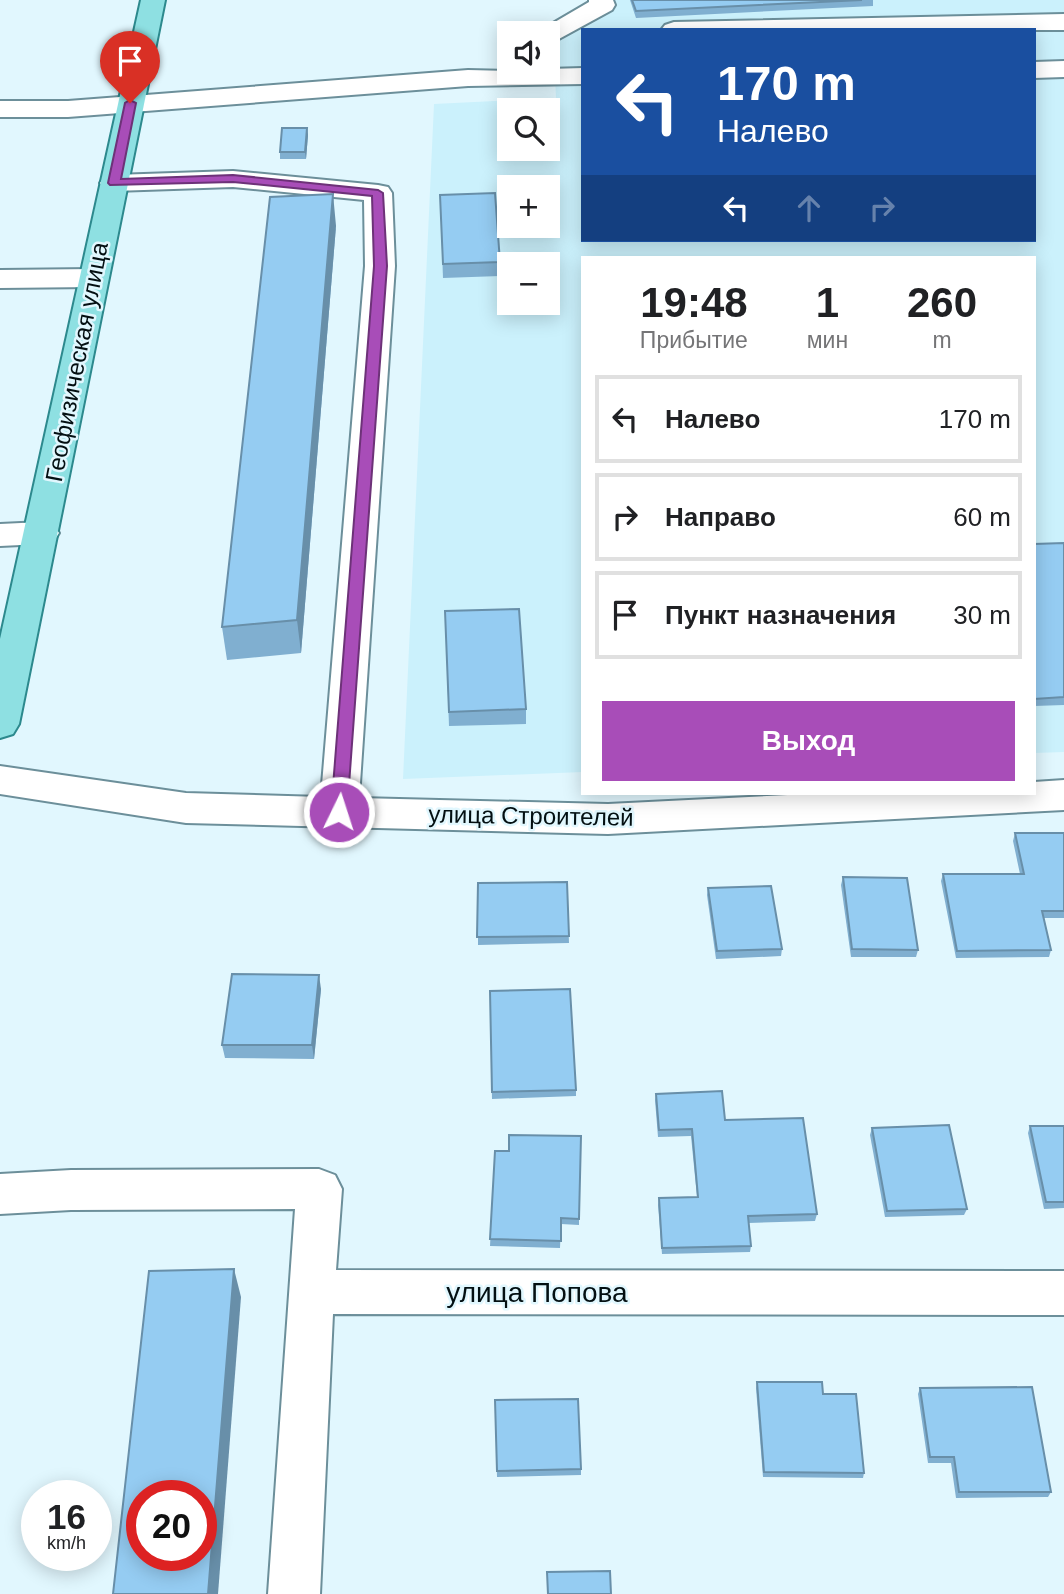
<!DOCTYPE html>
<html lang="ru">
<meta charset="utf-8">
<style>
:root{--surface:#fff;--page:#f6f6f6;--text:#202124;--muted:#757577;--line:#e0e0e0;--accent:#a84db8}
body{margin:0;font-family:Arial,sans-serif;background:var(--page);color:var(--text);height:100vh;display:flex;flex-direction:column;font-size:26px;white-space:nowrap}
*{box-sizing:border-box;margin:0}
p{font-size:23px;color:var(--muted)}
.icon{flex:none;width:38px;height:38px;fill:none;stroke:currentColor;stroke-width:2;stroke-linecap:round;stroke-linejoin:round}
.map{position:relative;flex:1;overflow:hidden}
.drawer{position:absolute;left:581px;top:256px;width:455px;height:539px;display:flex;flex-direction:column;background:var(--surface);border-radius:0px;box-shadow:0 4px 18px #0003}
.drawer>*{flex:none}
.hud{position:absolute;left:581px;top:28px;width:455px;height:214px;border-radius:0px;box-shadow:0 4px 18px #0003;background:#1a4fa0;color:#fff;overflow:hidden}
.buttons{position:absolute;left:497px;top:21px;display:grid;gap:14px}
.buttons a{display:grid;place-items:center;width:63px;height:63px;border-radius:0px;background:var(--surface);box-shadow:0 4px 18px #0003;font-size:35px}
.speed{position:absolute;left:21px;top:1480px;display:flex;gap:14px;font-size:35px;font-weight:700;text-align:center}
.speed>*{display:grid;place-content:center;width:91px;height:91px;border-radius:50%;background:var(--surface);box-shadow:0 4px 18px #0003;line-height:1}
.speed small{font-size:18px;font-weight:400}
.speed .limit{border:10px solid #d22;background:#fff;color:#111}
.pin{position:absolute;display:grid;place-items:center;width:60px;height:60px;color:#fff;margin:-72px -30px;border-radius:50% 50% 50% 0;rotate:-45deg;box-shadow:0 0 7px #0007}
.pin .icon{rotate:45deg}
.me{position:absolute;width:77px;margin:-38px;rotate:4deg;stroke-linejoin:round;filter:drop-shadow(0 0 5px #0008)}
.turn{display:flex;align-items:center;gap:24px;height:147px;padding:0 21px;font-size:32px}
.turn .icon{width:91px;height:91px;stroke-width:2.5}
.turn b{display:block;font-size:49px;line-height:60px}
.lanes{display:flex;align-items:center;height:66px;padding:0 21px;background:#0003;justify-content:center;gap:35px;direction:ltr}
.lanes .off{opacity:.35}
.eta{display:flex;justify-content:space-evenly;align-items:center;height:119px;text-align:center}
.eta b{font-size:42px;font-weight:800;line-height:49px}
.primary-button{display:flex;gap:14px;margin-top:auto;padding:14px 21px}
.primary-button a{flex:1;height:80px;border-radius:0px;background:var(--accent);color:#fff;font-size:28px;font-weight:800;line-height:80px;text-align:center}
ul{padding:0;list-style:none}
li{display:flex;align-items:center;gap:21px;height:88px;margin:0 14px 10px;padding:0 7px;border:4px solid var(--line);border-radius:0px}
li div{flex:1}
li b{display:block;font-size:26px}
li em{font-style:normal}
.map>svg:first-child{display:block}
.built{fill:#cbf1fc;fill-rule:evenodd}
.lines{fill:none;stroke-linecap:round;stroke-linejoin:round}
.minor-casing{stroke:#6c8f9a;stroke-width:4}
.major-casing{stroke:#2c898d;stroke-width:4}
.minor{fill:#fff;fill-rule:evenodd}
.major{fill:#8ee0e2;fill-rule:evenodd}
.wall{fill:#80afd0}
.shaded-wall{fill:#688fa9}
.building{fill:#95ccf2;stroke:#688fa9;stroke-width:2;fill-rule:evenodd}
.route{fill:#a84db8;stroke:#6d3278;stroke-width:2}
.labels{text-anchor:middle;stroke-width:5;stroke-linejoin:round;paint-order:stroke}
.street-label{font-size:24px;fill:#030f12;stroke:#e1f7fe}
.near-street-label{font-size:28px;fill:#030f12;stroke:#e1f7fe}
</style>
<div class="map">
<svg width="1064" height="1594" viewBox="0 0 1064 1594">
<rect width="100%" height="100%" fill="#e1f7fe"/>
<path class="built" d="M596,0H1064V752L1034,753V257H583V772L403,779L434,104L556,98L553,32ZM583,30H1034V240H583ZM509,110H548V149H509ZM509,187H548V226H509ZM509,264H548V303H509Z"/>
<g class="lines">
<g class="minor-casing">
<g id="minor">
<path d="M589,0H613L615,5L612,10L557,40L548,43V33H536L589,2Z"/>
<path d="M1064,14V30H661L665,25L674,22Z"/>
<path d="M1064,61V77L1034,78V62Z"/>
<path d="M583,68V84L468,86L68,117H0V101H68L468,70L548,72V69Z"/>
<path d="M233,171L378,185L388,187L392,193L395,266L359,798L608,804L828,793H1034V782L1064,780V810L608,834L186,823L0,794V766L186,793L321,797L365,266L364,200L233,187L114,191L104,189L100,183L104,177L114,175Z"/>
<path d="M93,269L103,272L108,278L103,284L93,287L0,288V270Z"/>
<path d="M42,522L54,525L59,533L54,541L42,544L0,546V524Z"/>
<path d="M319,1169L335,1175L342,1189L336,1270L1064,1271V1315L333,1314L320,1594H268L295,1209L71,1210L0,1214V1174L71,1170Z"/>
</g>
</g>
<g class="major-casing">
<path id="major" d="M141,0H165L19,724L13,734L0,738V639Z"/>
</g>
<use href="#minor" class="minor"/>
<use href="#major" class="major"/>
</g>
<g class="wall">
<path d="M630,0H873V6L636,18Z"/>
<path d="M307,128L308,135L306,159H280V152Z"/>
<path d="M440,195L500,262V276L443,278Z"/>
<path d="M336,226L301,653L227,660L222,627Z"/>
<path d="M1064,543V705L1034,706V544Z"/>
<path d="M445,611L526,709V724L449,726Z"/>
<path d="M1015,833H1064V918H1044L1051,950L1049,957L956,958L941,881L943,874H1020L1013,841Z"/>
<path d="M843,877L918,950L916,957H851L841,885Z"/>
<path d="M567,882L569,943L478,945V883Z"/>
<path d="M708,888L782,949L781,956L716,959L707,895Z"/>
<path d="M321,989L314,1059L225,1058L222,1045Z"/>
<path d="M490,991L576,1090V1096L492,1099Z"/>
<path d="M656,1094L725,1120L817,1214L815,1221L748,1223L751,1246L750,1252L662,1254L658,1205L659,1198L697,1197L691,1136L658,1137L655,1100Z"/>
<path d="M1030,1126H1064V1208L1044,1209L1028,1133Z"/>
<path d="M872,1128L967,1209L964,1215L885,1217L870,1135Z"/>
<path d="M495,1151L579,1219V1225L561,1224L560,1248L490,1246Z"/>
<path d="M757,1382L823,1394L864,1473L863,1478L763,1477L756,1388Z"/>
<path d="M920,1388L1051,1492L1048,1497L956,1498L951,1463H928L918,1394Z"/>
<path d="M495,1400L581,1469V1475L497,1477Z"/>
</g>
<g class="shaded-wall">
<path d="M307,128L308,135L306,159L305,152Z"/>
<path d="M333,194L336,226L301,653L297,620Z"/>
<path d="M319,975L321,989L314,1059L312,1045Z"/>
<path d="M234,1269L241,1297L218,1594H208Z"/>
</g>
<g class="building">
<path d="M632,0H862L636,11Z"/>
<path d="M282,128H307L305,152H280Z"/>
<path d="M495,193L500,262L443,264L440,195Z"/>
<path d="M333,194L297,620L222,627L270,197Z"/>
<path d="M1064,543V697L1034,699V544Z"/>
<path d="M519,609L526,709L449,712L445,611Z"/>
<path d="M1015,833H1064V911H1042L1051,950L957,951L943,874H1024Z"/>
<path d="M843,877L907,878L918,950L852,949Z"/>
<path d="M567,882L569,936L477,937L478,883Z"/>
<path d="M771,886L782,949L717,951L708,888Z"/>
<path d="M232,974L319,975L312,1045H222Z"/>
<path d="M570,989L576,1090L492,1092L490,991Z"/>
<path d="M722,1091L725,1120L803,1118L817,1214L748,1216L751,1246L662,1248L659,1198L698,1197L692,1129L659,1130L656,1094Z"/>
<path d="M949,1125L967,1209L887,1211L872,1128Z"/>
<path d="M1030,1126H1064V1202H1046Z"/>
<path d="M509,1135L581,1136L579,1219L561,1218V1241L490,1239L495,1151H509Z"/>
<path d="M234,1269L208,1594H113L149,1271ZM142,1496H201V1556H142Z"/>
<path d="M757,1382H822L823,1394H856L864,1473L764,1472Z"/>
<path d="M1032,1387L1051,1492H959L954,1457H930L920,1388Z"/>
<path d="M578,1399L581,1469L497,1471L495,1400Z"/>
<path d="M610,1571L611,1594H548L547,1572Z"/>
</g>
<path class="route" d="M130,100L136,103L121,179L233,175L378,190L383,193L387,266L347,812L339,818L331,812L374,266L372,196L233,182L110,185L108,183L125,103Z"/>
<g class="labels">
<g class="street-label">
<text transform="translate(77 362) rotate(-79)" y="8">Геофизическая улица</text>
<text transform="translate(531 816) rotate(1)" y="8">улица Строителей</text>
</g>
<g class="near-street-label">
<text x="537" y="1302">улица Попова</text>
</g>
</g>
</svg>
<div class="buttons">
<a><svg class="icon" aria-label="sound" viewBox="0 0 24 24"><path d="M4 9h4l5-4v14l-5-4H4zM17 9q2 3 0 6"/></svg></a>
<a><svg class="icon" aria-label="search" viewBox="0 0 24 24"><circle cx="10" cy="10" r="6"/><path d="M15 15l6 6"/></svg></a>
<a>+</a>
<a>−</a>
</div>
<div class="speed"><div>16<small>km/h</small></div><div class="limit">20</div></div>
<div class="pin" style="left:130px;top:103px;background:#d93025"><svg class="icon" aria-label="arrive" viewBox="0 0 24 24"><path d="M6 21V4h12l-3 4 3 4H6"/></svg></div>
<svg class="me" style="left:339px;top:812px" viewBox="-20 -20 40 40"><circle r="17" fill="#a84db8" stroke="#fff" stroke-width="3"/><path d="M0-11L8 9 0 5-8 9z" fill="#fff"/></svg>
<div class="hud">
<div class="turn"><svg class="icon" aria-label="left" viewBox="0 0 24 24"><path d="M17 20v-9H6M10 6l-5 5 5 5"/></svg><div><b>170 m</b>Налево</div></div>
<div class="lanes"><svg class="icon" aria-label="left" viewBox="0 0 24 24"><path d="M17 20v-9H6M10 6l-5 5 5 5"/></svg><svg class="icon off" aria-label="ahead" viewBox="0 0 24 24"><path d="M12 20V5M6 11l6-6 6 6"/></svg><svg class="icon off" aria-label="right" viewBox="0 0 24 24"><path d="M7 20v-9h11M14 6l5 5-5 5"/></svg></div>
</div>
<section class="drawer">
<div class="eta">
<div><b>19:48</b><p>Прибытие</p></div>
<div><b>1</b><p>мин</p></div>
<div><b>260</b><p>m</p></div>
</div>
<ul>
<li><svg class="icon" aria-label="left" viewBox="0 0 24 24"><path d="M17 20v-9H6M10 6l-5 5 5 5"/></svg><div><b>Налево</b></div><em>170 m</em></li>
<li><svg class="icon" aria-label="right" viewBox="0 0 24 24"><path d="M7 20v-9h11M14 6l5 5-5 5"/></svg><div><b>Направо</b></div><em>60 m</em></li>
<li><svg class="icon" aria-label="arrive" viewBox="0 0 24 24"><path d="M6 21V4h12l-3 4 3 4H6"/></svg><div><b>Пункт назначения</b></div><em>30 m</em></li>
</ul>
<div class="primary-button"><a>Выход</a></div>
</section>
</div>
